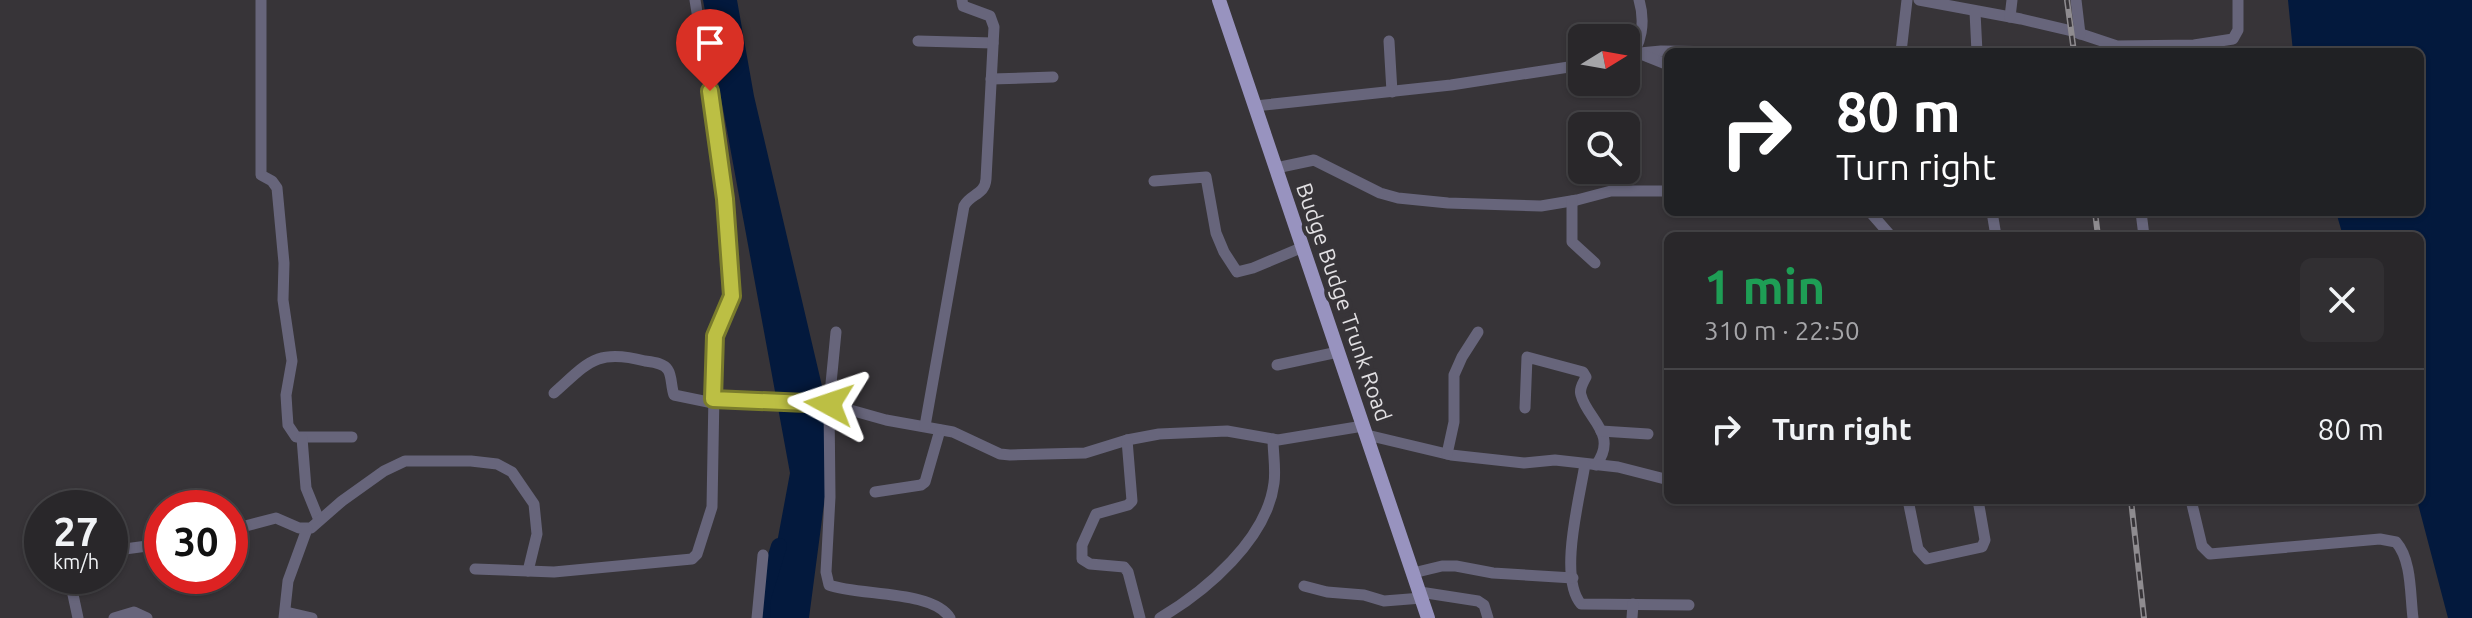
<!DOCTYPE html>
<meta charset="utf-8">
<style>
:root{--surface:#29272a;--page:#312f32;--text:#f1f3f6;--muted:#a5a5a8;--line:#454447}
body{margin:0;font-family:Ubuntu,sans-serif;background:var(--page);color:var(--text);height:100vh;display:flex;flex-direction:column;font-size:30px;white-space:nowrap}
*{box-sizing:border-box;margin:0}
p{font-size:26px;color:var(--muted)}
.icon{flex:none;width:44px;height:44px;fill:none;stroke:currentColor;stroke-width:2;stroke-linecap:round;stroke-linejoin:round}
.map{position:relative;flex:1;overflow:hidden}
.side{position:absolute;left:1664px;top:232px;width:760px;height:272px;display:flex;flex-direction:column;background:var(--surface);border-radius:12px;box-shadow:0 2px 6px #0004,0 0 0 2px var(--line)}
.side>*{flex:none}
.guide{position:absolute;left:1664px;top:48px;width:760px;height:168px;border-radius:12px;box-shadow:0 2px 6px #0004,0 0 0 2px var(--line);background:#202124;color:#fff;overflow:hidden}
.needle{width:52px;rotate:79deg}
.buttons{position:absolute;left:1568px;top:24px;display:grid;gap:16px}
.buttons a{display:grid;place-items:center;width:72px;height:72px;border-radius:12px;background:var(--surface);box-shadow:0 2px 6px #0004,0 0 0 2px var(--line);font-size:40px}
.speed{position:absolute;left:24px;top:490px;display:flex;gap:16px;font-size:40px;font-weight:700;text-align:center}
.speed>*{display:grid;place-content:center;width:104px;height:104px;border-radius:50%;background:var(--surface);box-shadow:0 2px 6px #0004,0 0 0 2px var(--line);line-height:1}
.speed small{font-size:20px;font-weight:400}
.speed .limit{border:12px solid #d22;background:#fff;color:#111}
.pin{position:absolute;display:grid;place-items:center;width:68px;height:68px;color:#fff;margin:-82px -34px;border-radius:50% 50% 50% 0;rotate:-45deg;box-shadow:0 0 8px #0007}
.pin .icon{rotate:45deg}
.me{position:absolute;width:88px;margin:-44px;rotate:275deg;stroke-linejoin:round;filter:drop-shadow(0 0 6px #0008)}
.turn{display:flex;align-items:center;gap:28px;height:168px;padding:0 40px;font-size:36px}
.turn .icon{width:104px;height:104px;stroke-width:2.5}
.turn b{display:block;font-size:56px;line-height:68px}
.round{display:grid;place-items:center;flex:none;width:84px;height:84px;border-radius:12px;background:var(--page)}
.headline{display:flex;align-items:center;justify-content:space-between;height:136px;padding:0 40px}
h1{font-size:48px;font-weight:700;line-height:60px;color:#1e9e55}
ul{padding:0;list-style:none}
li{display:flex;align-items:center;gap:24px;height:120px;padding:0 40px;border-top:2px solid var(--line)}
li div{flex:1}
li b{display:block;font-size:30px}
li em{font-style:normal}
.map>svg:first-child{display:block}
.water{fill:#03193d}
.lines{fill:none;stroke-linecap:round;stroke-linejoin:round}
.river{stroke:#03193d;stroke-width:16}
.minor{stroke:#67657b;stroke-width:11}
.major{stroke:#9893bf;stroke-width:14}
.rail-casing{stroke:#8f8c90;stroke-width:6}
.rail{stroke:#373438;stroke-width:3;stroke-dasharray:9;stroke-linecap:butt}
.route-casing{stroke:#7a7c2c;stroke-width:20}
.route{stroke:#bcbf44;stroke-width:14}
.labels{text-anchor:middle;stroke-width:8;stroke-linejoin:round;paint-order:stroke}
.street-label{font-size:22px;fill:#e2e0e3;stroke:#373438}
</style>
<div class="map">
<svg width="2472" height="618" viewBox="0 0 2472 618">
<rect width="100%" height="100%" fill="#373438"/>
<g class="water">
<path d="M703,0H737L754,96L826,403L827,481L809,618H763L790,473Z"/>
<path d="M2288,0H2472V618H2448L2417,500H2420V236H2343L2336,212H2420V52H2293Z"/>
</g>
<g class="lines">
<path class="river" d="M763,618L762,601L779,546"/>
<g class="minor">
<path d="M261,0V175L272,181L277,188L284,263L283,300L292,361L286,395L287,411L288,425L296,437H352"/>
<path d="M1919,0L2021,19L2072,31L2117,46L2194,45L2233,39L2238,30V0"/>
<path d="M2076,0L2080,34"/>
<path d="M1975,12L1977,52"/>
<path d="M2010,17L2012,0"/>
<path d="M918,41L993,43"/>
<path d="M1389,41L1392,92"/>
<path d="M1901,52L1907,0"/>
<path d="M1640,53L1661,51L1729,52"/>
<path d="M1643,55L1668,65"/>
<path d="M1626,60C1643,46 1645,20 1639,0"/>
<path d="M991,79L1053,77"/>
<path d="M1255,106L1451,85L1582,65"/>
<path d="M1276,168L1314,160L1380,193L1398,198L1448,203L1541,206L1577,200L1611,191H1668"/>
<path d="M1154,181L1206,177L1216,233L1224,252L1237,272L1253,268L1303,247"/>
<path d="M1572,201V242L1595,263"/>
<path d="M1870,212L1891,236"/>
<path d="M1992,212L1996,236"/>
<path d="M2141,212L2144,236"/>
<path d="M836,332L829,404L830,497L826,572L829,585C858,596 933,590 950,618"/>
<path d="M1277,365L1338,352"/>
<path d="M554,393C588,363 596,348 645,361C652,362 664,363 668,370C672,376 671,387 674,395L713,403"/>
<path d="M713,399L829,404L886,420L953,432L1000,454L1010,455L1085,453L1127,440L1159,434L1227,431L1278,440L1363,426"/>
<path d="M1525,408L1527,357L1583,372L1586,377C1583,383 1579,389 1581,395C1587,419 1619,434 1596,465"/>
<path d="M925,426L964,206C970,194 985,195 986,179L994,27L990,16L963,6L962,0"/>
<path d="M1601,431L1648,434"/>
<path d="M1367,435L1451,455L1524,463L1555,460L1618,467L1665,479"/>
<path d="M302,438L306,488L319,520"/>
<path d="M1127,440L1132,501L1128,505L1096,514L1082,545V559L1090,564L1124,567L1128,572L1140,618"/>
<path d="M1447,454L1454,422V375L1462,357L1478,332"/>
<path d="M1585,464C1580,497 1558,577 1581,604L1689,605"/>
<path d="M875,492L921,485L925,482L940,430"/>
<path d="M1908,500L1918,549L1927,559L1982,547L1985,540L1978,500"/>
<path d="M2191,500L2202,546L2210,554L2380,539L2396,542C2412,560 2410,595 2413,618"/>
<path d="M230,530L276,518L299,528H311L342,501L384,471L405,461H471L497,464L512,472L534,504L537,534L528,571"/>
<path d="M110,551L162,544"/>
<path d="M475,569L554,572L692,559L697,554L712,507L715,336L732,296L720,154L695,0"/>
<path d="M1413,573L1442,566H1456L1493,573L1573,578"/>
<path d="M69,576L78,618"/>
<path d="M1304,586L1327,592L1364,595L1384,601L1422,598"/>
<path d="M1420,592L1478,601L1484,605L1488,618"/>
<path d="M286,612L312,618"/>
<path d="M114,618L134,612L147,618"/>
<path d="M284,618L288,581L307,529"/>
<path d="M757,618L763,555"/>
<path d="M1160,618C1206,591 1267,539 1274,483C1276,469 1273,453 1273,439"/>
<path d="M1632,618L1633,604"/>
</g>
<path class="major" d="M1219,0L1428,618"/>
<g class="rail-casing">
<g id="rail">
<path d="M2067,0L2074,52"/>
<path d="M2095,212L2098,236"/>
<path d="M2131,500L2144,618"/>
</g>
</g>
<use href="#rail" class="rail"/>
</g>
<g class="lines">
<g class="route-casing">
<path id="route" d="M710,91L725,199L732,296L715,336L713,399L829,404"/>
</g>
<use href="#route" class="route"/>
</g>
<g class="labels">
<g class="street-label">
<text transform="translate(1344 302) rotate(71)" y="8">Budge Budge Trunk Road</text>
</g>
</g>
</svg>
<div class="buttons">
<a><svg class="needle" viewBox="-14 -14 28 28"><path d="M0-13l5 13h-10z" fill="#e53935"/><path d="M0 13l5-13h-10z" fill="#a5a5a8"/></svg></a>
<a><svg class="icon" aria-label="search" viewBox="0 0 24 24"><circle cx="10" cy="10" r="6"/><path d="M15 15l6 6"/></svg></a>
</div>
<div class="speed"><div>27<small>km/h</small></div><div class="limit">30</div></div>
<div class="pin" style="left:710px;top:91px;background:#d93025"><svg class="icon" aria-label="arrive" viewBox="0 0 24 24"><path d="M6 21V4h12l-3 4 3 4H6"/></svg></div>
<svg class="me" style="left:829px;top:404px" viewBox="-20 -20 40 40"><path d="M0-17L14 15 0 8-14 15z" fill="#bcbf44" stroke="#fff" stroke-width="4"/></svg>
<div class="guide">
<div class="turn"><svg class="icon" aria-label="right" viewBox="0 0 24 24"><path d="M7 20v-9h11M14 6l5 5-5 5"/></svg><div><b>80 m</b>Turn right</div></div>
</div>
<section class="side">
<div class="headline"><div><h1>1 min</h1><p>310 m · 22:50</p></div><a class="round"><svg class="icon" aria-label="close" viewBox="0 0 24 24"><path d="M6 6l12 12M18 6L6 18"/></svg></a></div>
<ul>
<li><svg class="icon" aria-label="right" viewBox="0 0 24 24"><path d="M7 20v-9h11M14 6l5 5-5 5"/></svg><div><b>Turn right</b></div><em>80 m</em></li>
</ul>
</section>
</div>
